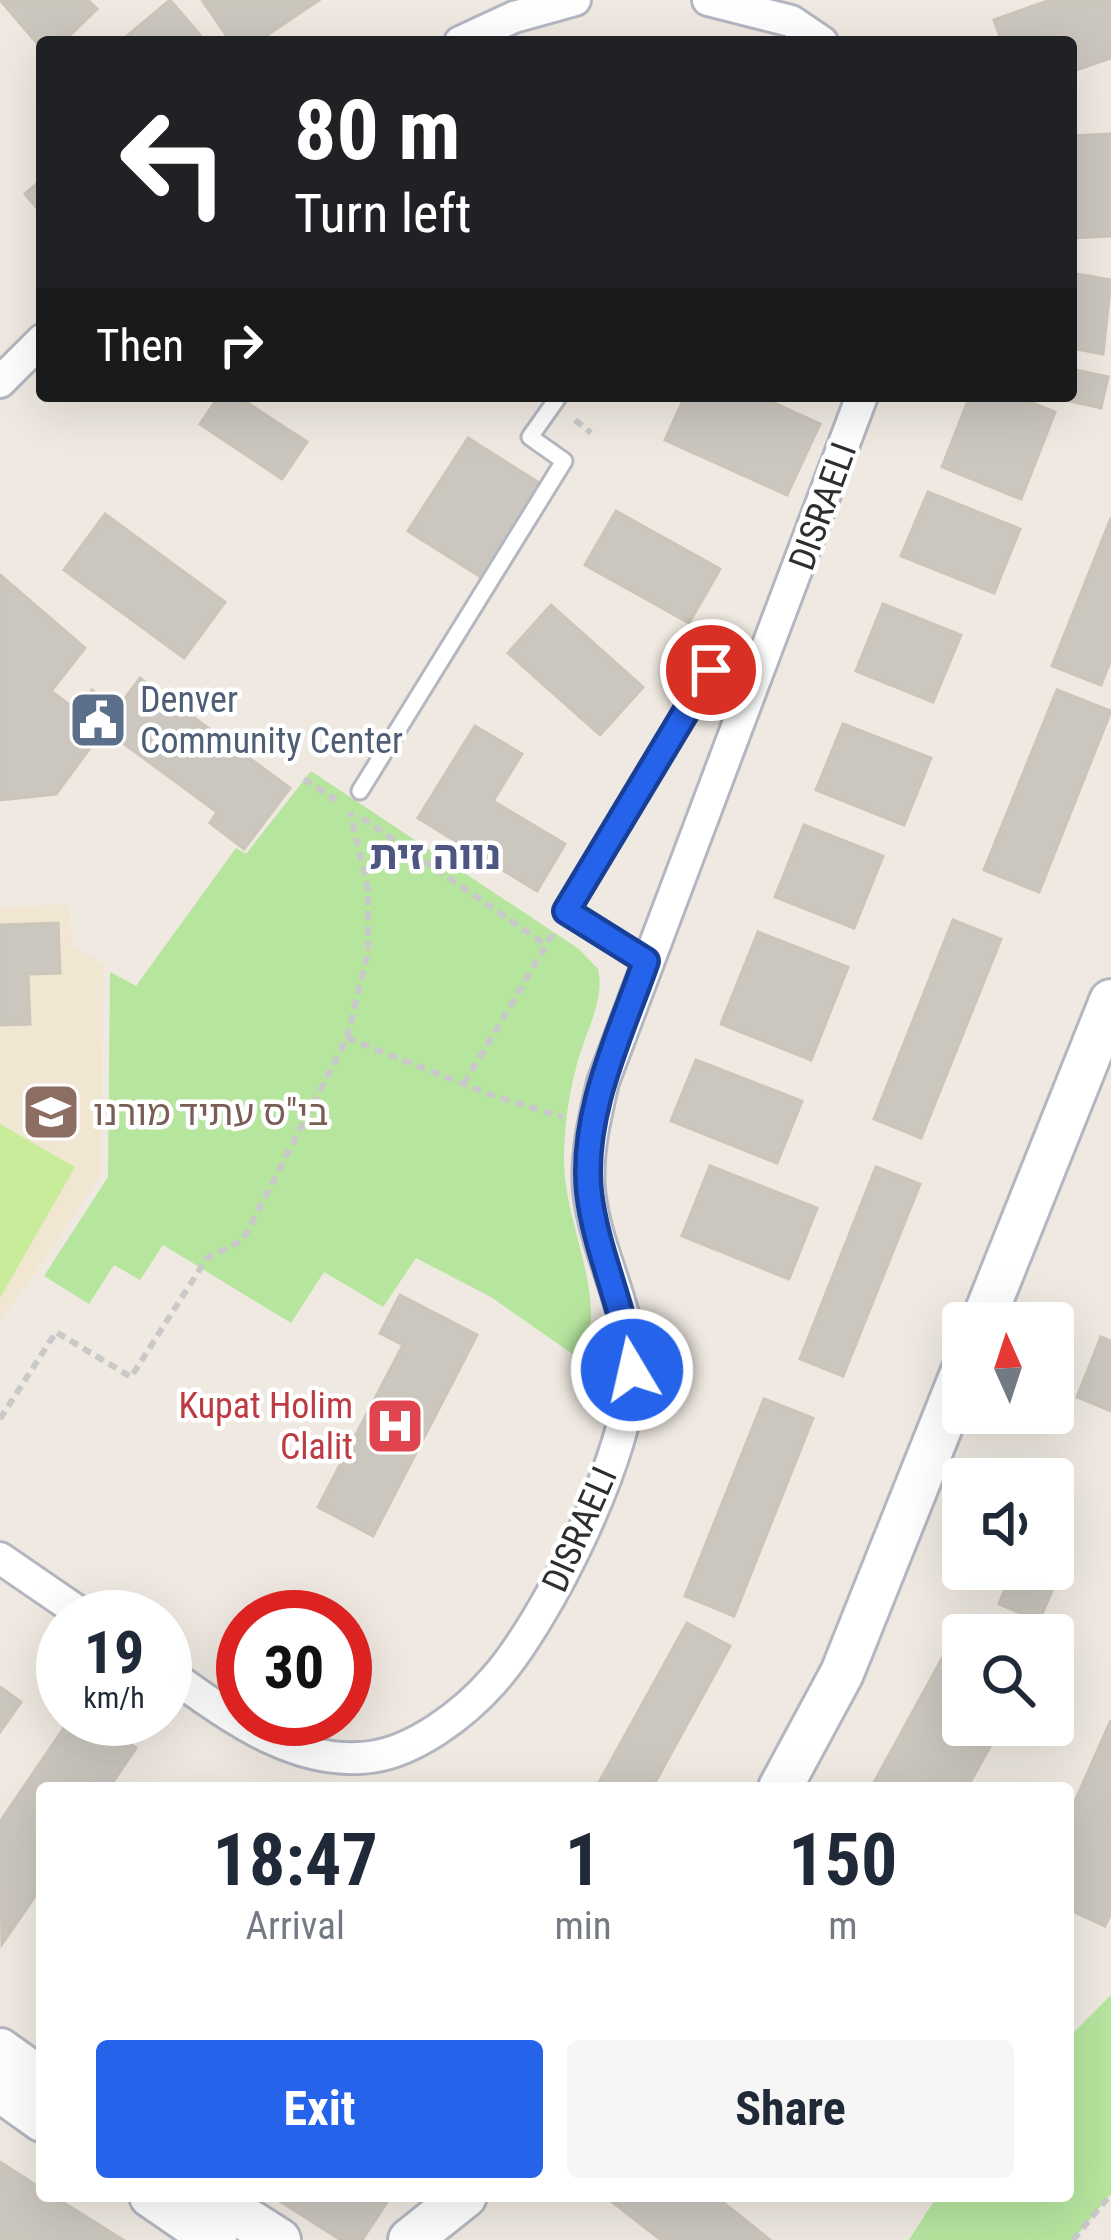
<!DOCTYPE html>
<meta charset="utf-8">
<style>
:root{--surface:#fff;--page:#f6f6f7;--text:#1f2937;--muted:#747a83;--accent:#2563eb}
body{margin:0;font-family:"Roboto Condensed","Noto Sans Hebrew",sans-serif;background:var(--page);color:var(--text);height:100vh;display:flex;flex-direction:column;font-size:45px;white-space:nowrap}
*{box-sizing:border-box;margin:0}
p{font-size:39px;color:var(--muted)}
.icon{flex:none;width:66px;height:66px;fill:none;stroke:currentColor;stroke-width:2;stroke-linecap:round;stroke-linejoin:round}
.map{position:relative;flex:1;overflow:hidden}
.details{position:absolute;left:36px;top:1782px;width:1038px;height:420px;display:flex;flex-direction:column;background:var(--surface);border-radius:12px;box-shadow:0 12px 48px #0002}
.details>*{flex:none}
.guide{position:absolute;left:36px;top:36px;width:1041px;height:366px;border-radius:12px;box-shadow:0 12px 48px #0002;background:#202124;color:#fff;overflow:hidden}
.needle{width:78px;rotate:357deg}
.fabs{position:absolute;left:942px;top:1302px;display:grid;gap:24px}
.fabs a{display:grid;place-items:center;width:132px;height:132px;border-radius:12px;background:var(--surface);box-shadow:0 12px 48px #0002;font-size:60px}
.speed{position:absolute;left:36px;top:1590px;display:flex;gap:24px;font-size:60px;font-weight:700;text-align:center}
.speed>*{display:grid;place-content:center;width:156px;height:156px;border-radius:50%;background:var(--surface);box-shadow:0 12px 48px #0002;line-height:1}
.speed small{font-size:30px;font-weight:400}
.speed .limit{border:18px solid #d22;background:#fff;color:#111}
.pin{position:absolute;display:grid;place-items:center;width:102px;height:102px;color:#fff;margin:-51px;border:6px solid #fff;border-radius:50%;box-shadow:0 3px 12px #0007}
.me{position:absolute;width:132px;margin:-66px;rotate:351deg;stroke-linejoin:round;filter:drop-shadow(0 0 9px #0008)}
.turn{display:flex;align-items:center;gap:42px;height:252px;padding:0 60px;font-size:54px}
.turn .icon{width:156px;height:156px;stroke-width:2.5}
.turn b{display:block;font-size:84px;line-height:102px}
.then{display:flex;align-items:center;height:114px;padding:0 60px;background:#0003;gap:24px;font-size:45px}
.eta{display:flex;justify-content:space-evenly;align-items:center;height:204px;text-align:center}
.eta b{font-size:72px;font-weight:700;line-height:84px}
.button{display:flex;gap:24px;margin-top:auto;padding:24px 60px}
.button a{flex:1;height:138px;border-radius:12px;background:var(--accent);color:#fff;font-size:48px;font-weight:700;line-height:138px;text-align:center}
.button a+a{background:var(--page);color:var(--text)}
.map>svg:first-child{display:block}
.education{fill:#f0e6d1}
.green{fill:#b6e59e}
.pitch{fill:#c9ec9a}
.building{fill:#cbc7bf;stroke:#cbc5ba;stroke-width:3}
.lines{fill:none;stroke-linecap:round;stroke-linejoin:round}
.lane-casing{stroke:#b4b7c1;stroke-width:21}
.street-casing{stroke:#b4b7c1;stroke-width:36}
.secondary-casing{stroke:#b4b7c1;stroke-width:48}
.path{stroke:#c9c9c9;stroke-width:6;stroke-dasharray:9 6;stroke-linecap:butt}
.lane{stroke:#fff;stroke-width:15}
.street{stroke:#fff;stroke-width:30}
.secondary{stroke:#fff;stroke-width:42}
.route-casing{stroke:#184099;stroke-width:30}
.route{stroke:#2563eb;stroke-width:21}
.labels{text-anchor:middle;stroke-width:9;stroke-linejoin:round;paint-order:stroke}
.street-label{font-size:36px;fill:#2e2e2e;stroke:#fff}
.service-label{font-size:36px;fill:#4e5e75;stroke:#fff;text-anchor:start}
.education-label{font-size:36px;fill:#785e54;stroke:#fff;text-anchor:start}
.health-label{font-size:36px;fill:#be3a42;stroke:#fff;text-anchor:end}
.neighbourhood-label{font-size:39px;font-weight:bold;fill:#4d5680;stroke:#fff}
</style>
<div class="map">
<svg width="1111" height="2240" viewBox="0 0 1111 2240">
<rect width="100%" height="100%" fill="#efe9e1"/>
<path class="education" d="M68,904L73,945L104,965L100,1177L0,1323V908Z"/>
<g class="green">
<path d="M311,771L579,949L598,969C606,999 583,1037 576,1068C568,1098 564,1129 564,1160C564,1227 611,1300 581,1360L491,1297L416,1258L383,1307L324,1272L291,1323L163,1245L140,1280L114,1265L89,1304L44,1276L108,1177L110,972L136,986L236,848L246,854Z"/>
<path d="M1111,1995V2194L1073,2240H909L937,2196H1068V2038Z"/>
</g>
<path class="pitch" d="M0,1124L75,1167L0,1298Z"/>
<g class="building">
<path d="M0,0H88L97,9L63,42H42V49Z"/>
<path d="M170,0L206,42H120Z"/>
<path d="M202,0H319L257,42H231Z"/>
<path d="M1050,0H1111V58L1071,72V42H1002L994,20Z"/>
<path d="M1111,134V236L1071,238V136Z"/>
<path d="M42,179V214L25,194Z"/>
<path d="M1071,273L1111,280L1103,354L1071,348Z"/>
<path d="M1071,369L1108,377L1101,408L1048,396H1071Z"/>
<path d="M219,396H237L307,442L282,479L200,424Z"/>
<path d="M685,396H759L820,424L787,495L665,440Z"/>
<path d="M970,396H1015L1055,412L1021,499L942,467Z"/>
<path d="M468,438L544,486L484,579L408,531Z"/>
<path d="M928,492L1020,529L994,593L901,556Z"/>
<path d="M616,511L720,569L689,623L585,565Z"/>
<path d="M105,514L225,602L184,658L64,570Z"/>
<path d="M1111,518V659L1101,685L1052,666Z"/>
<path d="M0,575L85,648L51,691L76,710L92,690L117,709L140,678L290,788L244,849L210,823L217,812L104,729L56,794L0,800Z"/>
<path d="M883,604L961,635L933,702L856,671Z"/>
<path d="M551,605L643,687L600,735L508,653Z"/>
<path d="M1057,690L1111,711L1039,892L984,870Z"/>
<path d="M843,724L931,758L904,825L816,790Z"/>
<path d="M475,726L522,754L493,801L565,844L537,891L418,818Z"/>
<path d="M804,825L883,856L854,928L775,897Z"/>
<path d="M953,920L1001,939L921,1138L874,1119Z"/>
<path d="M58,923L60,973L28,974L30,1024L0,1025V925Z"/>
<path d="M758,932L848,967L811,1060L721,1024Z"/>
<path d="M696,1060L802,1101L777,1163L671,1121Z"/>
<path d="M710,1166L817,1208L789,1279L682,1236Z"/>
<path d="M876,1167L920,1184L843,1376L800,1359Z"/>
<path d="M400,1295L477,1335L373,1536L318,1507L403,1345L380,1333Z"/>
<path d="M1101,1337L1111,1341V1411L1077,1397Z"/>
<path d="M764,1399L813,1418L734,1616L685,1596Z"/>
<path d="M1053,1536L1072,1544L1039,1621L999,1604L1013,1569H1053Z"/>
<path d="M687,1623L730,1646L652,1788H596Z"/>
<path d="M956,1633L963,1636V1725H1002L967,1788H871Z"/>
<path d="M0,1687L21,1702L0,1732Z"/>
<path d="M70,1719H93L136,1748L109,1788H42V1886L2,1944L0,1822Z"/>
<path d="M1111,1720V1913L1105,1926L1068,1909V1817Z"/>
<path d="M0,2162L42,2189V2196H53L123,2240H0Z"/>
<path d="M272,2196H391L362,2240H341Z"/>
<path d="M715,2196L770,2240H661L606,2197Z"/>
</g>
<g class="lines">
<g class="lane-casing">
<g id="lane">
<path d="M360,791L564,461L530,437L559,396"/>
<path d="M647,961L566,911L711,670L766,652"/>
</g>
</g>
<g class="street-casing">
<g id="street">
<path d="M708,0L791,21L822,42"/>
<path d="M460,42L514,17L575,0"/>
<path d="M0,382L42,340"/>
<path d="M0,1558L86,1617"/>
<path d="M165,1671C226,1713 292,1767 371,1757C415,1751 464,1714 493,1681C547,1621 633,1448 631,1367C630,1305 595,1251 589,1190C586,1153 595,1117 603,1082L862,396"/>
</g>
</g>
<g class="secondary-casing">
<g id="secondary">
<path d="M982,1323L1111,1001"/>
<path d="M780,1788L842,1673L963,1371"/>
<path d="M0,2050L42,2080"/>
<path d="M0,2090L42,2120"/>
<path d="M151,2196L215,2240"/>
<path d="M210,2196L279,2240"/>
<path d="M410,2240L465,2196"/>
</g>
</g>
<g class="path">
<path d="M575,420L591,433"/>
<path d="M304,779L336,800"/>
<path d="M362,818L546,945"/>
<path d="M347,1038L494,1096L563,1117"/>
<path d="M464,1084L554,932"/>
<path d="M0,1419L56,1332L131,1377L207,1258L243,1240L347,1038L368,953V889L350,812"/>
<path d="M1073,2240L1111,2194"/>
</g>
<use href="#lane" class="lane"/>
<use href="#street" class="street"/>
<use href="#secondary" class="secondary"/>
</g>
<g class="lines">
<g class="route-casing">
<path id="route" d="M632,1370C625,1308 596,1253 589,1192C581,1113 621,1033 646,961L566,911L711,670"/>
</g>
<use href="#route" class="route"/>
</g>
<defs>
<g id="civic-square" transform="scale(3)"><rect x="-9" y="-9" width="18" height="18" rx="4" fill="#5c6f8a" stroke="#fff"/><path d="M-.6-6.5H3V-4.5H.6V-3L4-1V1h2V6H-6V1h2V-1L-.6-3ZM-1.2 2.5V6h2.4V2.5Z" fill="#fff"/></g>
<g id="school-square" transform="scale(3)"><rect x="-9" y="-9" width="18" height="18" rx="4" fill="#8d6e63" stroke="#fff"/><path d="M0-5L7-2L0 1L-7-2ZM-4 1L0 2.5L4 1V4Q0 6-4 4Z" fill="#fff"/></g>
<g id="hospital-square" transform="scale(3)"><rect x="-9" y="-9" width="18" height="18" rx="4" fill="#e0444e" stroke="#fff"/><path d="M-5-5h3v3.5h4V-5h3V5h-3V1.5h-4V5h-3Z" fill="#fff"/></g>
</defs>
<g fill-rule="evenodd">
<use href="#civic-square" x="98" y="720"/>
<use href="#school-square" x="51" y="1112"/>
<use href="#hospital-square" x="395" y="1426"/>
</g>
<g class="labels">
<g class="street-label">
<text transform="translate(822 506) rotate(-70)" y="13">DISRAELI</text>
<text transform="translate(579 1529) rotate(-66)" y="13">DISRAELI</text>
</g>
<g class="service-label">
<text x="140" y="712">Denver<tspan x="140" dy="41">Community Center</tspan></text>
</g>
<g class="education-label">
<text x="93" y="1125">בי"ס עתיד מורנו</text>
</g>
<g class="health-label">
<text x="353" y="1418">Kupat Holim<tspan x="353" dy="41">Clalit</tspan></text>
</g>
<g class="neighbourhood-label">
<text x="435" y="869">נווה זית</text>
</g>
</g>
</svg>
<div class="fabs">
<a><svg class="needle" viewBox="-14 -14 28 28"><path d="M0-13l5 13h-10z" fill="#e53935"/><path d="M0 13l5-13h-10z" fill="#747a83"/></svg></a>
<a><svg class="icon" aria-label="sound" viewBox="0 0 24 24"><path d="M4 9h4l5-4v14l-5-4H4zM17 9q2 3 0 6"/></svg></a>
<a><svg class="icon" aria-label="search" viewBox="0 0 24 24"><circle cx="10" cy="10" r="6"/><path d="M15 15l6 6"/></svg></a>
</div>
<div class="speed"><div>19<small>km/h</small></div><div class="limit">30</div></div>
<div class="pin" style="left:711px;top:670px;background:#d93025"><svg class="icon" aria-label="arrive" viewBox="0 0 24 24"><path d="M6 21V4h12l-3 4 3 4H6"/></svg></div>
<svg class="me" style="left:632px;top:1370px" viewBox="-20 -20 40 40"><circle r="17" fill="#2563eb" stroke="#fff" stroke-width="3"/><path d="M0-11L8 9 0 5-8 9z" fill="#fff"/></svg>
<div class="guide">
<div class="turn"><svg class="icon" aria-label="left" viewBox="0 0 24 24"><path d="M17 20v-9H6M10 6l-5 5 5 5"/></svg><div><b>80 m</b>Turn left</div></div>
<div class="then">Then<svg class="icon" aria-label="right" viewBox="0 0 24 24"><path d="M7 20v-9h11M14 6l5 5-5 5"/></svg></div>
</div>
<section class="details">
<div class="eta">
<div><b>18:47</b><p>Arrival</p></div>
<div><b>1</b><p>min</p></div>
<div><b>150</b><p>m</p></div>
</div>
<div class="button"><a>Exit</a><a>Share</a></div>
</section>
</div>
